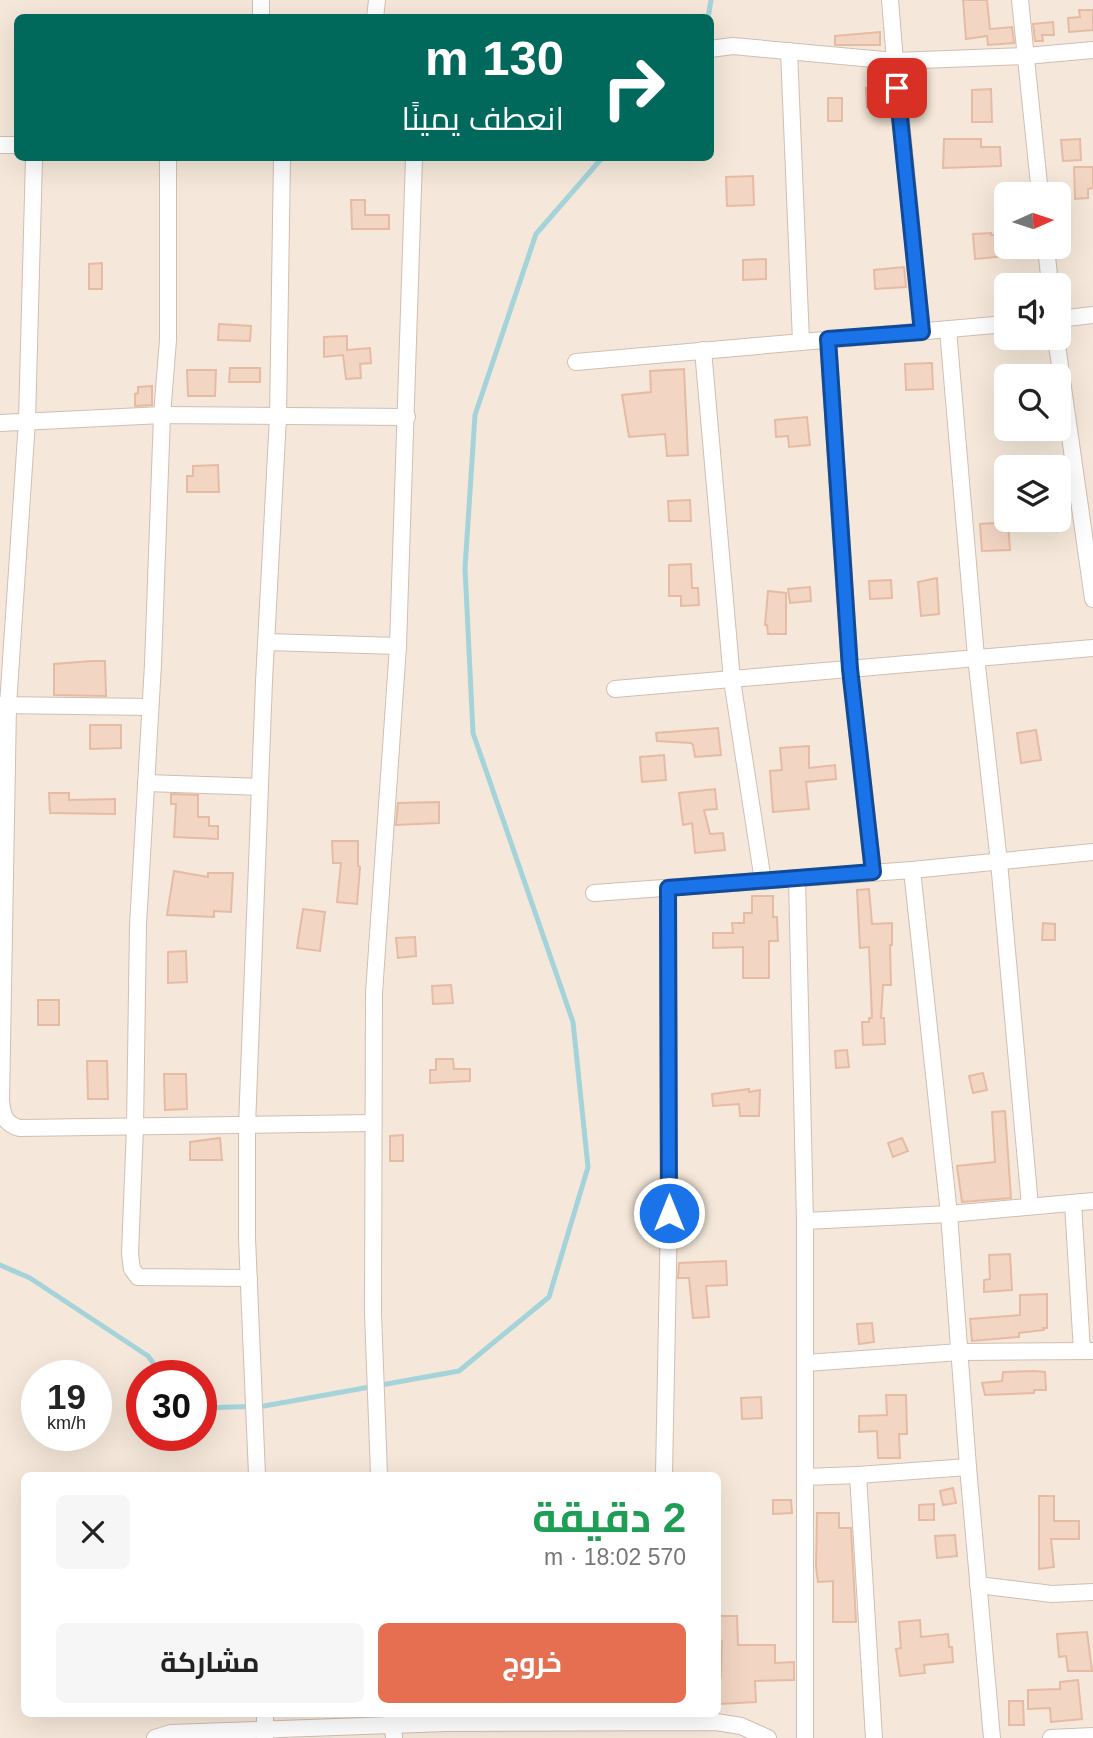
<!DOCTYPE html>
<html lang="ar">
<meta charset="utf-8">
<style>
:root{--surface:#fff;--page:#f6f6f6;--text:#222;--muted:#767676;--accent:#e76f51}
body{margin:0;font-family:Arial,Cairo,sans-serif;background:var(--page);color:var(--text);direction:rtl;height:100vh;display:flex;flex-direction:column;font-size:26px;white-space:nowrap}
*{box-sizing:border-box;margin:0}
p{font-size:23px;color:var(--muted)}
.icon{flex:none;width:38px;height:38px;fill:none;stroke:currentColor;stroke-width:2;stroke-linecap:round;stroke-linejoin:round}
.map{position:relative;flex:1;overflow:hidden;direction:ltr}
.side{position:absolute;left:21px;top:1472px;width:700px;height:245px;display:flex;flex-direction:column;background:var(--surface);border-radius:10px;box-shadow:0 7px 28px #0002;direction:rtl}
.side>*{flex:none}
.guide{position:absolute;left:14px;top:14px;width:700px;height:147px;border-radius:10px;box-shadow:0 7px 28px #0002;direction:rtl;background:#00695c;color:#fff;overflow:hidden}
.needle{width:46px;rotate:87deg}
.fabs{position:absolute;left:994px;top:182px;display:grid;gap:14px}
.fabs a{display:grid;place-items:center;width:77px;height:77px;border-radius:10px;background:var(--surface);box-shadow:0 7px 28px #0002;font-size:35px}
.speed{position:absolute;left:21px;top:1360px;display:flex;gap:14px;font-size:35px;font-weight:700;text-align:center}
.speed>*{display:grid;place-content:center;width:91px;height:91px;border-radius:50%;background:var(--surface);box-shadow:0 7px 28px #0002;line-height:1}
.speed small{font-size:18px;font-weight:400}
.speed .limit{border:10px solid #d22;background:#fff;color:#111}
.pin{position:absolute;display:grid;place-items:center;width:60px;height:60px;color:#fff;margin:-30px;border-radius:14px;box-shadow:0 4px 10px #0006}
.me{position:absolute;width:77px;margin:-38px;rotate:0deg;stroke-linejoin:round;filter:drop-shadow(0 0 5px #0008)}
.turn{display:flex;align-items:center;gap:24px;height:147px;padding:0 35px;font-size:32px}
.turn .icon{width:91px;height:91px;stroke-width:2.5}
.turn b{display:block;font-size:49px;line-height:60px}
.round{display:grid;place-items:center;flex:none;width:74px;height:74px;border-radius:10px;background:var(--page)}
.overview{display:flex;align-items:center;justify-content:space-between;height:119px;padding:0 35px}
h1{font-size:42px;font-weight:700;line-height:52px;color:#1e9e55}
.button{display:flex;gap:14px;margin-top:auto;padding:14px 35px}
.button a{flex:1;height:80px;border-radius:10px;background:var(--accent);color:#fff;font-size:28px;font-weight:700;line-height:80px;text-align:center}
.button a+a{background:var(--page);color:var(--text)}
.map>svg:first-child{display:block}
.residential{fill:#f5e8da;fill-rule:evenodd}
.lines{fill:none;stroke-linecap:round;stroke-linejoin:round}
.stream{stroke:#a5d3da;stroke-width:5}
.building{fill:#f3d5c3;stroke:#e6bba3;stroke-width:2}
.street-casing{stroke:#d1beb0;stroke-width:18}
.street{stroke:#fff;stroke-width:16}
.route-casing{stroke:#114b97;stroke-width:18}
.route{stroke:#1a73e8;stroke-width:12}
</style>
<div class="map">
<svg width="1093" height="1738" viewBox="0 0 1093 1738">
<rect width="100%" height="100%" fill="#fdf6ec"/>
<path class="residential" d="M0,0H1093V1738H0ZM18,18H710V158H18ZM1006,194H1059V247H1006ZM1006,285H1059V338H1006ZM1006,376H1059V429H1006ZM1006,467H1059V520H1006ZM37,1376H96V1435H37ZM142,1376H201V1435H142ZM24,1475H718V1713H24Z"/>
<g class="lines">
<g class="stream">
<path d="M708,18L711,0"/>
<path d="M0,1265L30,1278L148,1356L163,1376"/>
<path d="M201,1408L264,1406L459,1371L549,1297L588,1167L573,1022L473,733L465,568L475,415L536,234L602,158"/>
</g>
</g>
<g class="building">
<path d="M963,0H987L990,29L1012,27L1014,43L988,45L987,36L966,39Z"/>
<path d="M1079,10H1093V30L1069,32L1068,18L1080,17Z"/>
<path d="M1053,22L1054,35H1042L1043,41H1035L1033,24Z"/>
<path d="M880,32V45H835V36Z"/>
<path d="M879,87L880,106L867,107L866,88Z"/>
<path d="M991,89L992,122H972V90Z"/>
<rect x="828" y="98" width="14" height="23"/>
<path d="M944,139H981V147H1000L1001,166L943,168Z"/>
<path d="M1080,139L1081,160L1063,161L1061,140Z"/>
<path d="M1074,167H1093V188L1088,189V198L1075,199Z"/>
<path d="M753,176L754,205L727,206L726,177Z"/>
<path d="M351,200H365V215H389V229H352Z"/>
<path d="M991,233V235L1006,234V256L975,259L973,234Z"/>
<path d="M766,259V279L743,280V260Z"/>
<path d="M102,263V289H89V264Z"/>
<path d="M904,267L906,287L875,289L874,270Z"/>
<path d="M219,324L251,326L250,341L218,340Z"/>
<path d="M347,336V350L370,348L371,363L360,364L361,378L346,379L343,355L324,357V337Z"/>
<path d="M932,363L933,389L906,390L905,364Z"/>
<path d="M230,368H260V382H229Z"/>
<path d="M684,369L688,455L667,456L665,434L629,437L622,395L651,392L650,371Z"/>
<path d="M187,370H216L215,396H188Z"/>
<path d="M152,386V405L135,406V394L138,393V387Z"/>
<path d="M807,417L810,445L789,447L788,436L776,437L775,420Z"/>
<path d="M218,465L219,492H187V476H193V466Z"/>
<path d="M690,500L691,521H669L668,501Z"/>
<path d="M1008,522L1010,550L982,551L980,524Z"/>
<path d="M691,564L692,588H698L699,605L681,606V596H669V565Z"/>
<path d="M937,578L939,614L921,616L918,582Z"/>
<path d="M891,580L892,598L870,599L869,581Z"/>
<path d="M810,587L811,601L790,603L788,589Z"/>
<path d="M768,591L786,593V634H768L767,625H765Z"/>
<path d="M92,661H105L106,696L54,695V664Z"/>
<path d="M90,725H121V748L90,749Z"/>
<path d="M718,728L721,755L695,757L693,745L691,743L657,741L656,733Z"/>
<path d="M1036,730L1041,760L1021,763L1017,733Z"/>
<path d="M809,746V768L835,765L836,779L806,782L809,809L773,812L770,771L782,770L780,748Z"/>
<path d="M664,755L666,780L642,782L640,757Z"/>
<path d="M715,789L717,809L704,810L710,834L723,833L725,850L695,853L692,823L683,825L679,793Z"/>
<path d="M49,793H69V800L115,799V814L50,813Z"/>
<path d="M171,794L198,795V817H209V826H218V839L174,837L176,804H171Z"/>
<path d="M439,802V823L396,825L398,803Z"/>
<path d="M332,841H358V866L360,867L357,904L337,902L341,863H333Z"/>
<path d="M174,871L208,877V873H233L231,912L214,911V917L167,915Z"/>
<path d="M869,889L872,924L892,923V945H890L891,985H883L881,1018H884L885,1044L863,1045L862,1022H869V1018H872L869,947L860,948L857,890Z"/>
<path d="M752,896H773V917H777L778,941H769V978H743V947L713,948V933H733L732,923H744V913H752Z"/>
<path d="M303,909L325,912L320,951L297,948Z"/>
<path d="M1043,923L1055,924V940H1042Z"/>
<path d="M415,937L416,956L398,958L396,938Z"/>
<path d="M186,951L187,982L168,983V952Z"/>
<path d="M451,985L453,1003L433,1004L432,986Z"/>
<rect x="38" y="1000" width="21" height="25"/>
<path d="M847,1050L849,1067L836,1068L835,1051Z"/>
<path d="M436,1059H453L454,1069H470V1081L430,1083V1070H436Z"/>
<path d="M87,1061H107L108,1099H88Z"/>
<path d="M983,1073L987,1090L973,1093L969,1076Z"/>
<path d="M164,1074H186L187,1109L165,1110Z"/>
<path d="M749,1089V1092L760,1090L759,1116H740L739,1104L713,1106L712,1094Z"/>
<path d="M1005,1111L1011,1198L962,1202L957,1166L995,1162L992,1112Z"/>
<path d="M403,1135V1161H390V1136Z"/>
<path d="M220,1138L222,1160H190V1142Z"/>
<path d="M902,1138L908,1151L893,1157L888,1143Z"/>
<path d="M1010,1254L1012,1290L984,1292V1280L990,1279L989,1255Z"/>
<path d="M726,1261L727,1285L706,1286L709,1317L693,1318L689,1278H678L679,1263Z"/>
<path d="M1047,1294V1328H1043L1044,1330L1019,1333V1337L972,1341L970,1319L1020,1315V1295Z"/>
<path d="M872,1323L874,1342L859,1344L857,1324Z"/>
<path d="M1034,1371L1045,1372L1046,1390H1034V1393L985,1395L982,1383L1002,1381L1003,1372Z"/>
<path d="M886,1395H906L907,1434H899L900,1458H878L877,1431L859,1432V1416L887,1415Z"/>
<path d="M761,1397L762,1418L742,1419L741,1398Z"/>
<path d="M953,1488L956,1503L943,1505L940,1491Z"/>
<path d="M1039,1496H1054V1521H1079V1539H1051L1054,1567L1039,1569Z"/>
<path d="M773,1500H791L792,1513L773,1514Z"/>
<path d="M934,1504V1520H919V1505Z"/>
<path d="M817,1513H839V1528H851L856,1622H833V1581L818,1582L816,1567Z"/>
<path d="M955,1535L957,1556L937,1558L935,1536Z"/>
<path d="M718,1616H737L738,1645H775V1663L794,1662V1680L755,1681L756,1702L718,1704V1677H721L722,1641H718Z"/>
<path d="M920,1620L921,1637L948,1634L949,1647H952L953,1662L924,1665L925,1673L900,1676L896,1649L901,1648L899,1622Z"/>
<path d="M1087,1632L1092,1671H1068L1066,1656L1059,1657L1057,1634Z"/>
<path d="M1078,1680L1082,1719L1051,1722L1050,1708L1028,1709V1690L1060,1689V1682Z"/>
<path d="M1009,1701H1023L1024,1725H1009Z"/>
</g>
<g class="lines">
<g class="street-casing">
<g id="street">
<path d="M261,0V18"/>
<path d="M890,0L895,61L922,332"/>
<path d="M1020,0L1040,194"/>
<path d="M375,18L377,0"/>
<path d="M710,49L733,46L895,61L1026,56L1093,50"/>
<path d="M789,51L801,341"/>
<path d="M0,145H18"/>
<path d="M34,158L27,421L8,705L1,1101C3,1116 4,1123 19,1128L373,1123"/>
<path d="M168,158V340L162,415L153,664L138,925L135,1127L130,1254L132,1269L138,1277L249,1278"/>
<path d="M1046,247L1050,285"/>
<path d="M1059,319L1093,315"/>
<path d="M948,330L976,657L999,862L1030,1206"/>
<path d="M1056,338L1093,599"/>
<path d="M828,339L850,669L873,872"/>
<path d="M703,350L732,680L763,881"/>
<path d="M576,362L1006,324"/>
<path d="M0,423L162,415L407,417"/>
<path d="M266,642L398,646"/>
<path d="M615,689L1093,648"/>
<path d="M0,705L150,707"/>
<path d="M146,783L260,787"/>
<path d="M912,870L949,1214L968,1467L992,1738"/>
<path d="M797,879L805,1221V1738"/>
<path d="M594,893L912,870L1093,852"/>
<path d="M1073,1203L1082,1351"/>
<path d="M805,1221L949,1214L1093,1201"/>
<path d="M806,1363L960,1352L1093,1351"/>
<path d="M257,1475L247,1238V1126L264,681L278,417L282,158"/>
<path d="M379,1475L373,1313L374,993L398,646L414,158"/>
<path d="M664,1475L669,1214L668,888"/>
<path d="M805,1477L858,1475"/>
<path d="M978,1585L1052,1594L1093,1592"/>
<path d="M265,1713V1738"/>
<path d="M392,1713L394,1738"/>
<path d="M155,1738L171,1733L446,1723L716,1722L741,1726L768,1738"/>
<path d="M874,1738L858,1475L968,1467"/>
<path d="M1051,1738L1093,1736"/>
</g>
</g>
<use href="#street" class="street"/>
</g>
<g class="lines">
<g class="route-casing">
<path id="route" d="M669,1213L668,888L873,872L850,669L828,339L922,332L897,88"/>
</g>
<use href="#route" class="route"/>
</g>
</svg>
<div class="fabs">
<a><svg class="needle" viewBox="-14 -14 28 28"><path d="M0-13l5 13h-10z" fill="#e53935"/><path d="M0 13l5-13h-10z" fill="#767676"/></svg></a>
<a><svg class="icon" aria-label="sound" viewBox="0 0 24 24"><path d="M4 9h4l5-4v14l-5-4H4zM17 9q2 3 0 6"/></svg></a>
<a><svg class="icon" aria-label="search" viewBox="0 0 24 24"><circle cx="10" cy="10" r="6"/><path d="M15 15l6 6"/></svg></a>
<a><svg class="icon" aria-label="layers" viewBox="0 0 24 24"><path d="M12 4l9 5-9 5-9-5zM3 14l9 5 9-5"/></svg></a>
</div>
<div class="speed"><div>19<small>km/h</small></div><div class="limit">30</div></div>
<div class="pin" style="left:897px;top:88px;background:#d93025"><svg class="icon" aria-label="arrive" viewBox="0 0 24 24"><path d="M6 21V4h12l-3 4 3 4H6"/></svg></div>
<svg class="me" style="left:669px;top:1213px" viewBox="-20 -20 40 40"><circle r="17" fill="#1a73e8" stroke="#fff" stroke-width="3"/><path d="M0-11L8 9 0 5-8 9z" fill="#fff"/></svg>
<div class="guide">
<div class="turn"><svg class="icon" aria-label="right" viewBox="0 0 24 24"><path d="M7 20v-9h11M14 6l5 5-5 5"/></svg><div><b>130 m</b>انعطف يمينًا</div></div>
</div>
<section class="side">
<div class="overview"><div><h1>2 دقيقة</h1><p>570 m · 18:02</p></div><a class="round"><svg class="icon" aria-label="close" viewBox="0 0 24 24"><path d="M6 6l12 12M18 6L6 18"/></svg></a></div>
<div class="button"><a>خروج</a><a>مشاركة</a></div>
</section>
</div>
